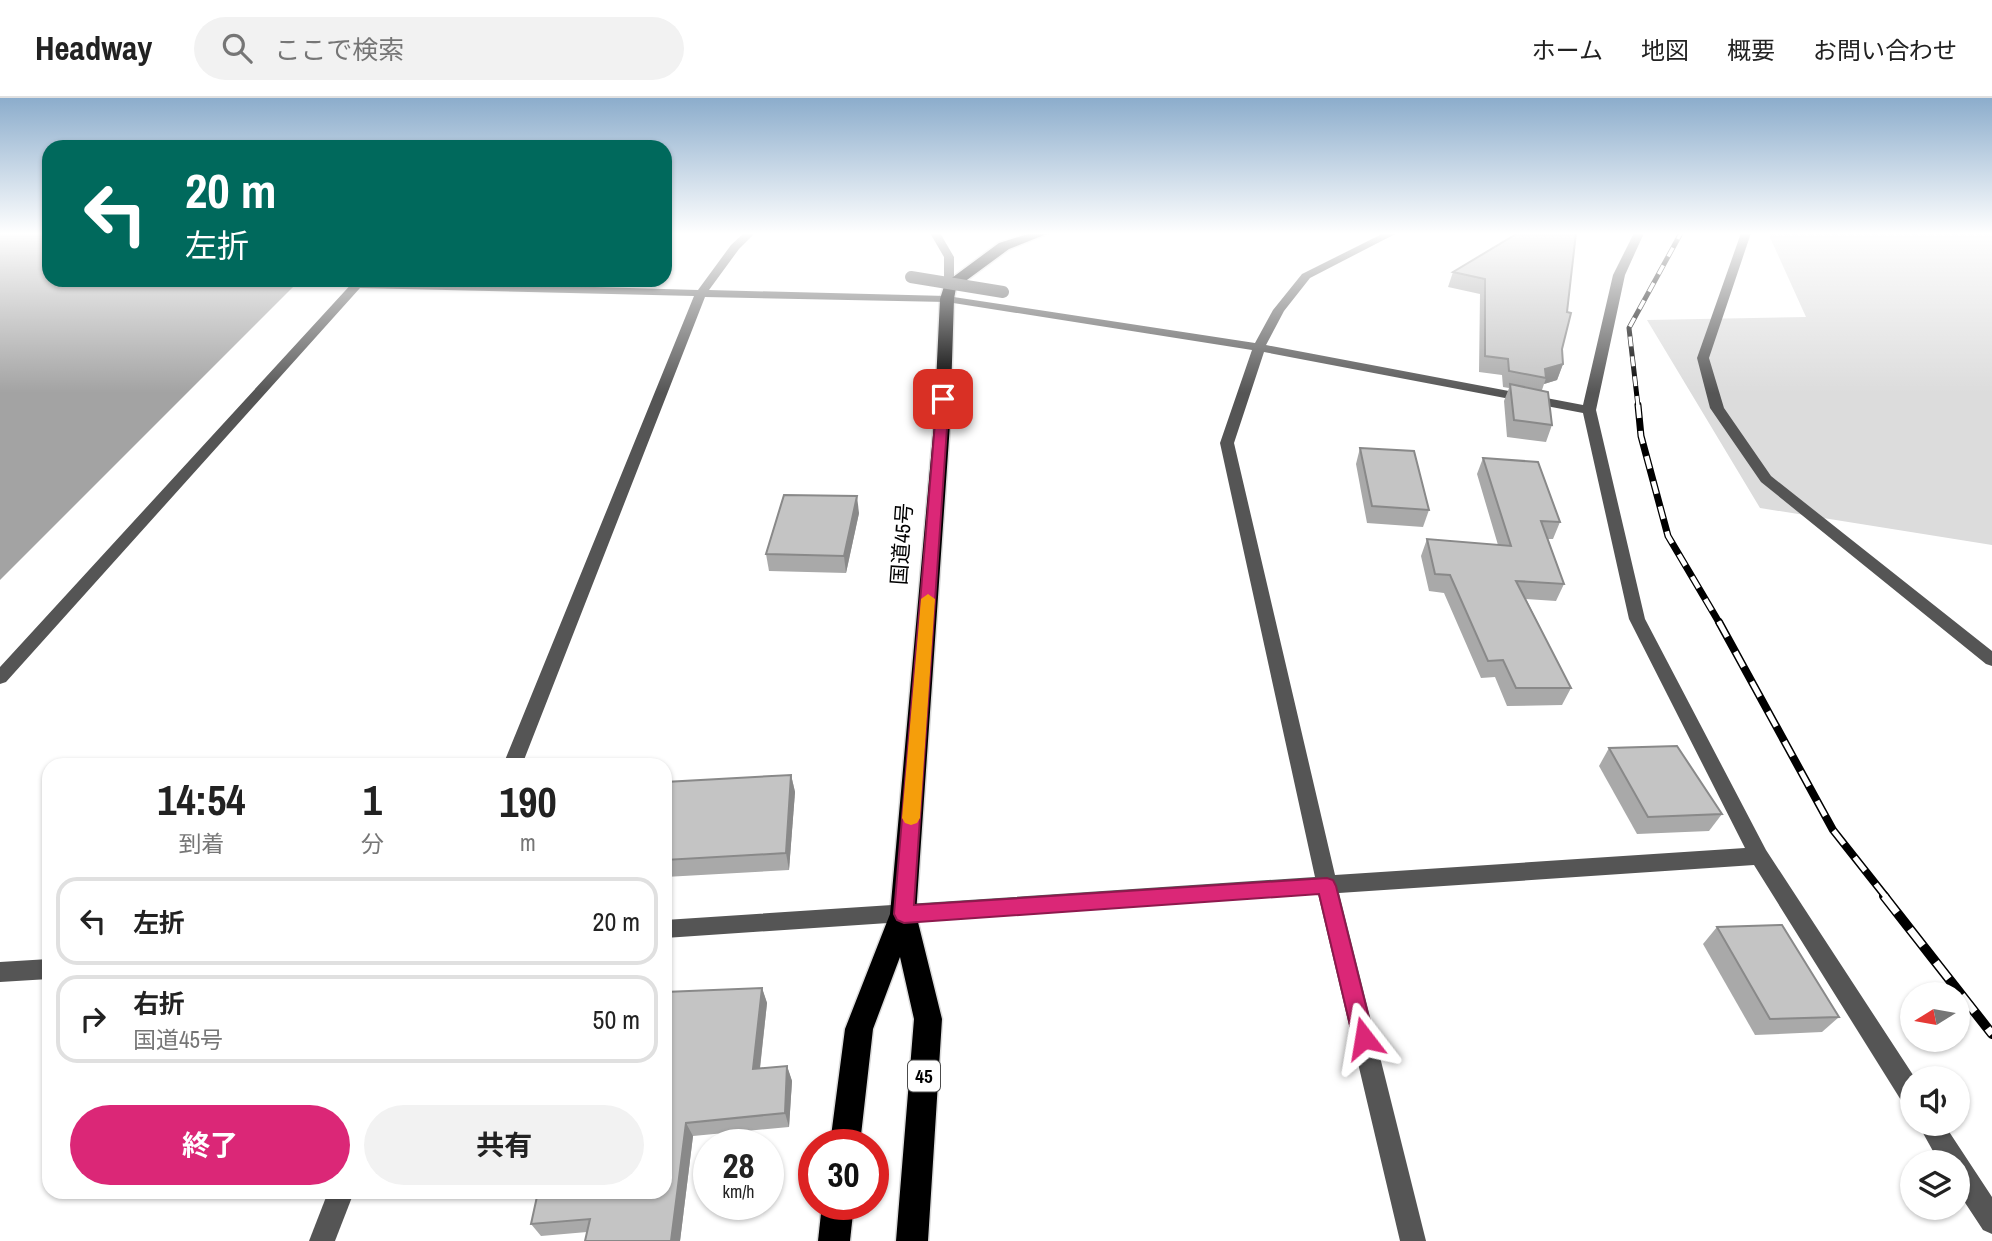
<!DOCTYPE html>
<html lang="ja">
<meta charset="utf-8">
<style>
:root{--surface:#fff;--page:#f2f2f2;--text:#222;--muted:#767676;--line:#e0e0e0;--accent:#db2777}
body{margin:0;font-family:"Archivo Narrow","Noto Sans JP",sans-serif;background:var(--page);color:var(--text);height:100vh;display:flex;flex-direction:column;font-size:26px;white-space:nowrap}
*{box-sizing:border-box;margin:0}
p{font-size:23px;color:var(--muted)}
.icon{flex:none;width:38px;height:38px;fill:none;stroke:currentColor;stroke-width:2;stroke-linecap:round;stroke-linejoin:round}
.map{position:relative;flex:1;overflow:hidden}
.panel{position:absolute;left:42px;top:660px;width:630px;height:441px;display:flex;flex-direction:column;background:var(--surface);border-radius:21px;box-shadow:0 2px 5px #0004}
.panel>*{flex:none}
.banner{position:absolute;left:42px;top:42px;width:630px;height:147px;border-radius:21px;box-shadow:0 2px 5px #0004;background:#00695c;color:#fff;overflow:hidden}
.needle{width:46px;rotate:259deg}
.tools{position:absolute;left:1900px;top:884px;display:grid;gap:14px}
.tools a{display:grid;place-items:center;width:70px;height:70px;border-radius:50%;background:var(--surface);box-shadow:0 2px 5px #0004;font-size:35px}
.speed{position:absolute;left:693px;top:1031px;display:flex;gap:14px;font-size:35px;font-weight:700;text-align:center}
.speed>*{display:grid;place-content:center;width:91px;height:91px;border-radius:50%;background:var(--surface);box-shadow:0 2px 5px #0004;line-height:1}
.speed small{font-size:18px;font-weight:400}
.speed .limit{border:10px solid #d22;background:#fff;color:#111}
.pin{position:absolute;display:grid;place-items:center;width:60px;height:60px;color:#fff;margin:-30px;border-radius:14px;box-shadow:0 4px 10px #0006}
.me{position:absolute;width:77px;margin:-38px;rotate:346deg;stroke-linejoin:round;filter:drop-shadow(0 0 5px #0008)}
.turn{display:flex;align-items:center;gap:24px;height:147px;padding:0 28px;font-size:32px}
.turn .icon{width:91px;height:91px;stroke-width:2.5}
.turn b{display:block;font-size:49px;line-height:60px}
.eta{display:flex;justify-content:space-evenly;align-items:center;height:119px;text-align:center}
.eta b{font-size:42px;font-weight:700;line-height:49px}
.cta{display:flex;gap:14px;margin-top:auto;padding:14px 28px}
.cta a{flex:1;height:80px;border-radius:42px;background:var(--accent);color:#fff;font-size:28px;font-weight:700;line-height:80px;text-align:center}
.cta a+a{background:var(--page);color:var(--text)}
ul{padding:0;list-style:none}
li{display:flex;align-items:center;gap:21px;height:88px;margin:0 14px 10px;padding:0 14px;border:4px solid var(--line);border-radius:21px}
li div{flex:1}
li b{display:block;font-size:26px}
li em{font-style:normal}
header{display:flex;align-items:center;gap:42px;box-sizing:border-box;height:98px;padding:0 35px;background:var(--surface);border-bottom:2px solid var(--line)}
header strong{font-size:33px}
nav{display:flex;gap:38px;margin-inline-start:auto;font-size:24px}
.search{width:490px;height:63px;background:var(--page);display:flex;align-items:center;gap:18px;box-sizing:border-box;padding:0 24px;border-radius:38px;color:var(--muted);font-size:26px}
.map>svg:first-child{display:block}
.green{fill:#dcdcdc}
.water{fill:#a3a3a3}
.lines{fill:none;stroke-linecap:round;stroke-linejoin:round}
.highway-casing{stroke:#dbdbdb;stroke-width:3}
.minor{fill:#555;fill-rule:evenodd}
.highway{fill:#000;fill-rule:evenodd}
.rail-far3-casing{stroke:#000;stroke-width:5}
.rail-far2-casing{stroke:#000;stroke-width:7}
.rail-far1-casing{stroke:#000;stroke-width:8}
.rail-casing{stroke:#000;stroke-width:10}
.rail-far3{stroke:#fff;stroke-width:3.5;stroke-dasharray:10;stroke-linecap:butt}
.rail-far2{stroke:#fff;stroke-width:4.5;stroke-dasharray:13;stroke-linecap:butt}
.rail-far1{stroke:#fff;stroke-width:5;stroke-dasharray:17;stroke-linecap:butt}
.rail{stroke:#fff;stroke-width:7;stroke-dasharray:21;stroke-linecap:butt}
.minor-bridge{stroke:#555;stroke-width:12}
.wall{fill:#a9a9a9}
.shaded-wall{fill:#898989}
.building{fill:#c4c4c4;stroke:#898989;stroke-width:2}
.route{fill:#db2777;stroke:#8e194d;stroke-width:2}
.slow{fill:#f59e0b}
.labels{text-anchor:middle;stroke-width:6;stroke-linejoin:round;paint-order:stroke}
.shield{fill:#fff;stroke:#4c4c4c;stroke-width:2}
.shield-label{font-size:19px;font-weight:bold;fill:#000}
.street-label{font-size:21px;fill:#000;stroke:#fff}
</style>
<header>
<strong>Headway</strong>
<div class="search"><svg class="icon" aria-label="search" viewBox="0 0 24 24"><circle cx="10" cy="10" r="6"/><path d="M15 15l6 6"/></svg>ここで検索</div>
<nav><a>ホーム</a><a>地図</a><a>概要</a><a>お問い合わせ</a></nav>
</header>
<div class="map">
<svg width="1992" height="1143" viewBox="0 0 1992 1143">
<rect width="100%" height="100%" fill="#fff"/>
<path class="green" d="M1768,135H1992V447L1760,410L1647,222L1806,219Z"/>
<path class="water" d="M0,135H49V182H300L0,482Z"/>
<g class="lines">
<g class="highway-casing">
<g id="highway">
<path d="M1031,135H1049L1009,151L956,190L954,201L950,326L916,816L942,921L928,1143H896L914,921L900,859L873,931L860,1046H830L845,931L890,816L934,326L940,201L945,185L999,145Z"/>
<path d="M822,1106H854L850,1143H818Z"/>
</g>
</g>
<g class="minor">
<path d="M744,135H755L739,151L709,192L947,198L1255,245L1273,212L1302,176L1384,135H1397L1310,180L1284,213L1266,247L1583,307L1613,177L1634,135H1644L1625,177L1596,312L1645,521L1766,752L1915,980L1913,1011L1904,1007L1754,767L1339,795L1426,1143H1400L1318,796L665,840V822L1315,779L1220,345L1252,252L947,204L705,199L522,667H503L694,198L360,190L6,584L0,586V569L355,182L698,192L731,147ZM1264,254L1583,315L1629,521L1745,750L1335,777L1234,345Z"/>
<path d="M930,135H940L954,159V190L944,188V159Z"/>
<path d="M1741,135H1751L1709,260L1724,310L1771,378L1992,553V568L1986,566L1761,384L1710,310L1697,260Z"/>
<path d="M49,861V881L0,884V864Z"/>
<path d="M1918,1026H1944L1992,1099V1136L1983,1132L1958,1094V1064H1939Z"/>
<path d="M328,1094H354L335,1143H309Z"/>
</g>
<use href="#highway" class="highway"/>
<g class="rail-far3-casing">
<path id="rail-far3" d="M1638,308L1629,230L1681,135"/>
</g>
<g class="rail-far2-casing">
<path id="rail-far2" d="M1638,307L1641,338L1668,438L1720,526"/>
</g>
<g class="rail-far1-casing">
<path id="rail-far1" d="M1719,524L1833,732L1886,799"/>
</g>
<g class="rail-casing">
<path id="rail" d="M1884,798L1992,936"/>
</g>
<use href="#rail-far3" class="rail-far3"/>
<use href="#rail-far2" class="rail-far2"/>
<use href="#rail-far1" class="rail-far1"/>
<use href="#rail" class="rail"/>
<path class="minor-bridge" d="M911,179L1003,194"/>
</g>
<g class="wall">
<path d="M1518,135L1562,251L1563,266L1557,282L1544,286L1542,292L1552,327L1546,344L1507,339L1504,303L1509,290L1503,289L1502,277L1479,274L1480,196L1448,189L1453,174Z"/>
<path d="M1360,350L1429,412L1423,429L1367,425L1356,366Z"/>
<path d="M1483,360L1560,424L1553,441H1548L1564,486L1556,503L1526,501L1571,590L1562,607L1507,608L1495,579L1481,580L1444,495L1429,493L1421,458L1427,441L1498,447L1477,376Z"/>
<path d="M859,415L846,475L769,473L766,456Z"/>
<path d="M1609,650L1722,716L1709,733L1637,736L1599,668Z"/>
<path d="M791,677L795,694L789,772L665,779V684Z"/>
<path d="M1717,829L1839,919L1822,934L1755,937L1703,846Z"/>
<path d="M762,890L767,905L760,971L787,968L792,983L789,1029L693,1038L680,1143H585L587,1134L541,1138L531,1126L538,1094H665V894Z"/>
</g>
<g class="shaded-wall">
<path d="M1563,266L1557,282L1544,286L1546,280L1545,271Z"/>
<path d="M857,398L859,415L846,475L844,458Z"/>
<path d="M791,677L795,694L789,772L786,755Z"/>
<path d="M762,890L767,905L758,986L753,971Z"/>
<path d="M787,968L792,983L789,1029L785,1015Z"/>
<path d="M686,1025L693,1038L680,1143H671Z"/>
</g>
<g class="building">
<path d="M1518,135H1576L1567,214L1571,215L1562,251L1563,266L1545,271L1546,280L1509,273L1508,261L1485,258V181L1453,174Z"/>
<path d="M1510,286L1548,294L1552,327L1514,322Z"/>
<path d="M1360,350L1414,353L1429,412L1372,408Z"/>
<path d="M1483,360L1538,364L1560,424L1541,423L1564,486L1516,483L1571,590H1516L1503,562L1488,563L1450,477L1435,476L1427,441L1511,448Z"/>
<path d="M784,397L857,398L844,458L766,456Z"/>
<path d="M1677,648L1722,716L1648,719L1609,650Z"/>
<path d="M791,677L786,755L665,762V684Z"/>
<path d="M1782,827L1839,919L1770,921L1717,829Z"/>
<path d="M762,890L753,971L787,968L785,1015L686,1025L671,1143H585L590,1121L531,1126L538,1094H665V894Z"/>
</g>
<linearGradient id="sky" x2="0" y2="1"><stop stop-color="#8cadcc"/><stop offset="0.46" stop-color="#fff"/><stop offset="1" stop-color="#fff" stop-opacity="0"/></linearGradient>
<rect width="1992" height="295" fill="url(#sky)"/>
<path class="route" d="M943,297L949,301L914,807L1327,780L1333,782L1336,788L1374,940L1371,947L1364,950L1356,947L1353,940L1319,796L904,825L897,822L894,816L937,301Z"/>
<path class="slow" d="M928,496L935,501L920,720L917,725L911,727L905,725L902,720L921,501Z"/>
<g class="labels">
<rect class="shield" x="908" y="962.5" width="32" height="31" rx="5"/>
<g class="shield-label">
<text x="924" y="985">45</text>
</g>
<g class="street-label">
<text transform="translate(902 446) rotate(-86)" y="7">国道45号</text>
</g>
</g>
</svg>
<div class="tools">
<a><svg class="needle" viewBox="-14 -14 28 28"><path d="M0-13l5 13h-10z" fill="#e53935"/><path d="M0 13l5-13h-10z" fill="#767676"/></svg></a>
<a><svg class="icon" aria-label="sound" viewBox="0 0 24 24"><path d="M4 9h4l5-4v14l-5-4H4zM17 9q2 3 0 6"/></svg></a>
<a><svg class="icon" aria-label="layers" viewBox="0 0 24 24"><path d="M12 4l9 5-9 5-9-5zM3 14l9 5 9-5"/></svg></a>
</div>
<div class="speed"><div>28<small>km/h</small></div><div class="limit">30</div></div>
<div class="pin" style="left:943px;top:301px;background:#d93025"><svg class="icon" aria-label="arrive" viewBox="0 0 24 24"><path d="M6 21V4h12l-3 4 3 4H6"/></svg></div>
<svg class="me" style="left:1364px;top:940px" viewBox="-20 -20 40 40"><path d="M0-17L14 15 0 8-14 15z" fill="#db2777" stroke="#fff" stroke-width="4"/></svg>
<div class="banner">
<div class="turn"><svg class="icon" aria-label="left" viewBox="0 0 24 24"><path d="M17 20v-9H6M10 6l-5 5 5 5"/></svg><div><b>20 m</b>左折</div></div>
</div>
<section class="panel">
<div class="eta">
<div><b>14:54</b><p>到着</p></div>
<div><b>1</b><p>分</p></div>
<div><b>190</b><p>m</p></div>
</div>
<ul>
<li><svg class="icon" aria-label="left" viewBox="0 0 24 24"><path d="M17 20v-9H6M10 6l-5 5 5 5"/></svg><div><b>左折</b></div><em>20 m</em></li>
<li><svg class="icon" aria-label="right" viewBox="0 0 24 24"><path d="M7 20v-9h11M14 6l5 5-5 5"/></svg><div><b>右折</b><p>国道45号</p></div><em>50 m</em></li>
</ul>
<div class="cta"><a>終了</a><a>共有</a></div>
</section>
</div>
